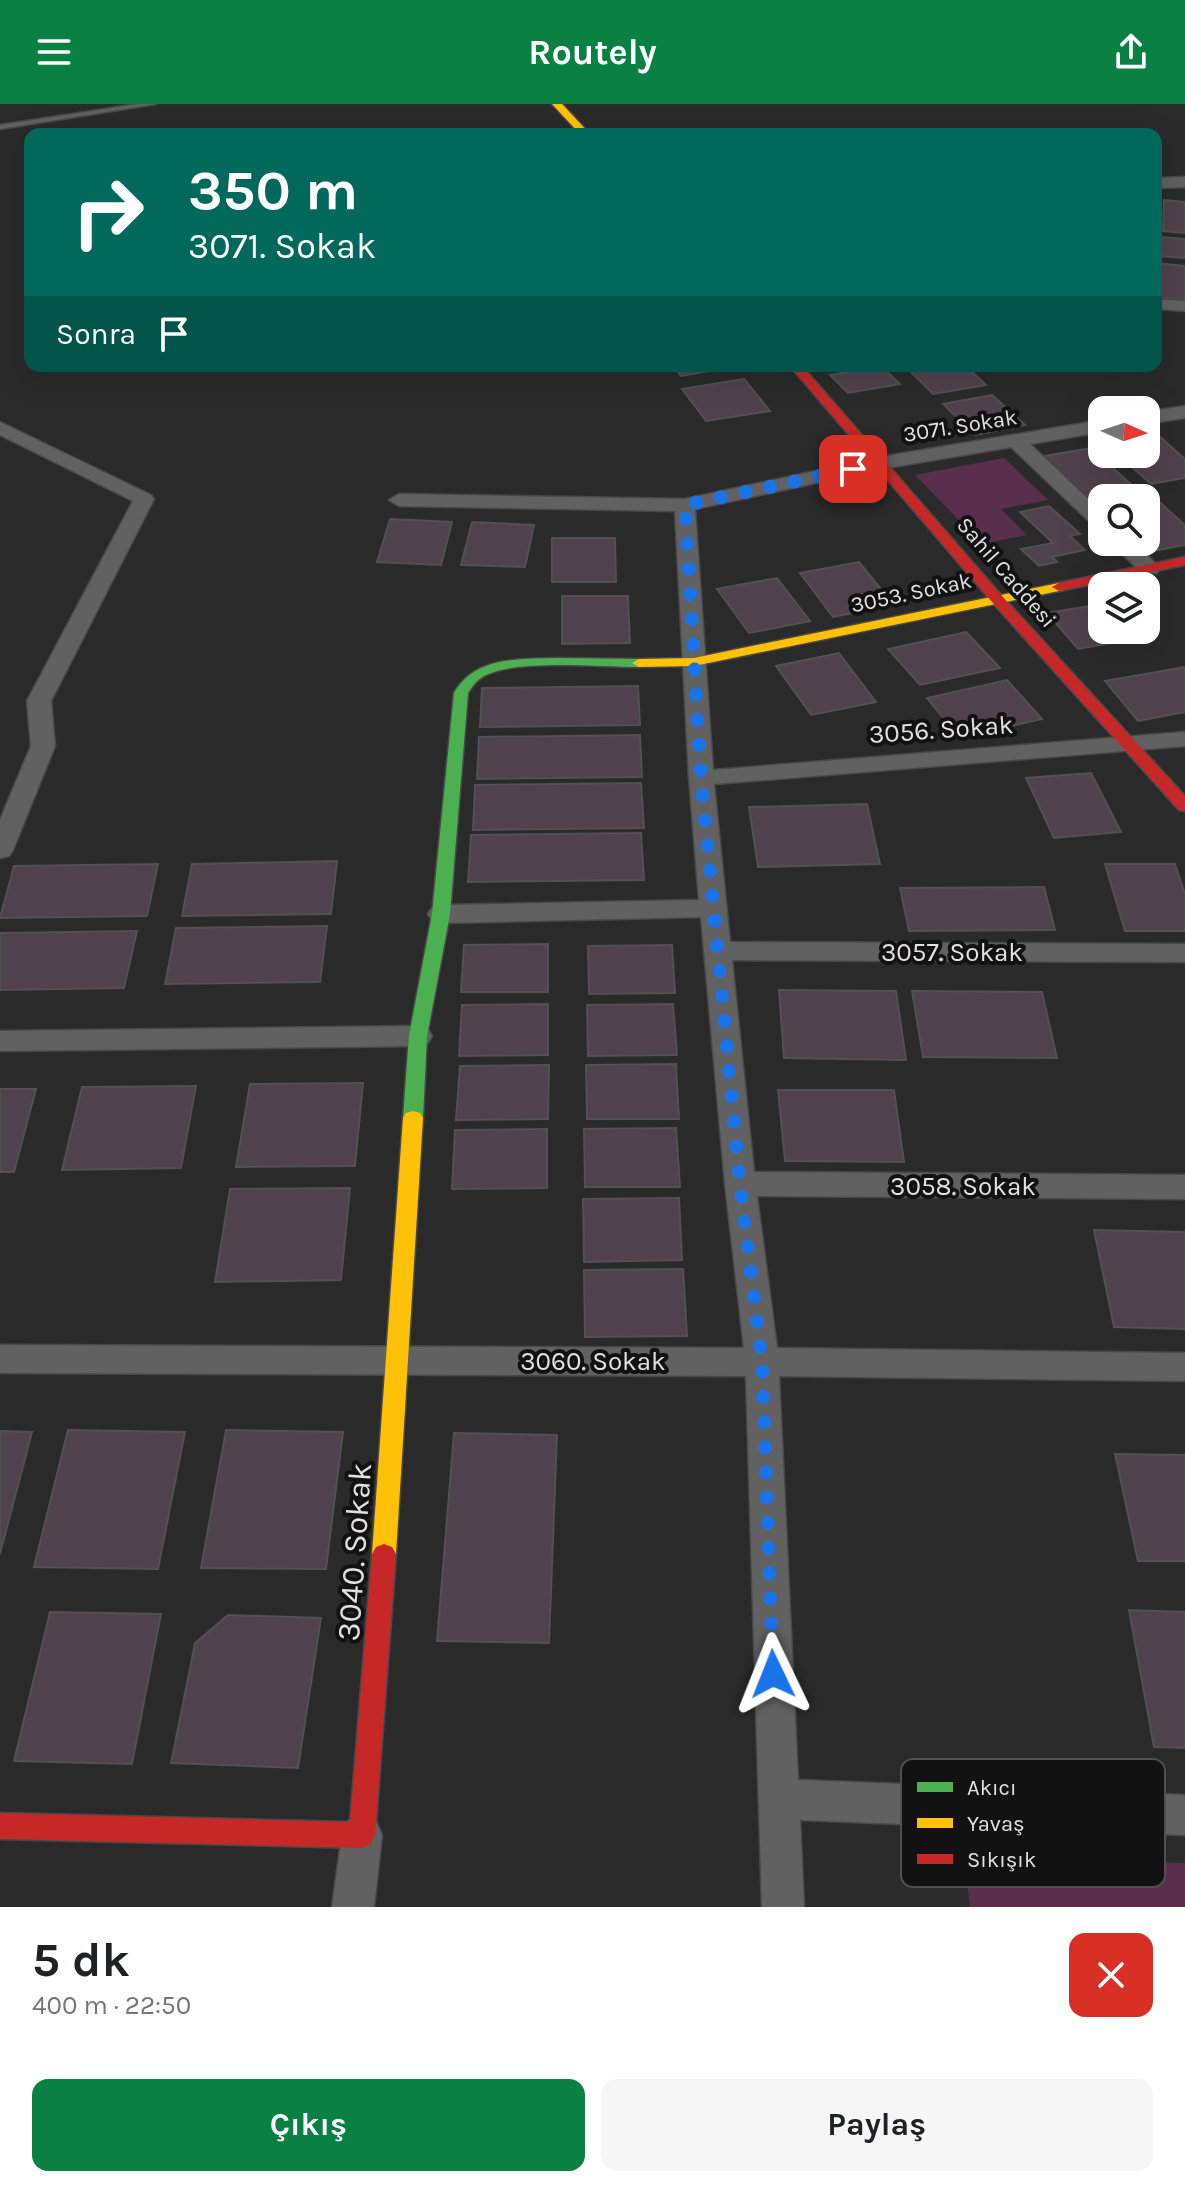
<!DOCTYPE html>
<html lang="tr">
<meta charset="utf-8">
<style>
:root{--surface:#fff;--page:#f6f6f6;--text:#202124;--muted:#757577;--accent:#0b8043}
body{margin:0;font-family:Karla,sans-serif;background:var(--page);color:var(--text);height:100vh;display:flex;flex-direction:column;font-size:30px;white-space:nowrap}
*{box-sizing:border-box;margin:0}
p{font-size:26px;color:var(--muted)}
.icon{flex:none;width:44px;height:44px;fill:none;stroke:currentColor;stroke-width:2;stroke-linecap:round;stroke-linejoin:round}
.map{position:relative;height:1803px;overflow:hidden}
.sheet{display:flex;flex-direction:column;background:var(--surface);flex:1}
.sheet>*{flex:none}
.top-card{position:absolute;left:24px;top:24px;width:1138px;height:244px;border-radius:16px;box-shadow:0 8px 32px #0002;background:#00695c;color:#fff;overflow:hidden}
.needle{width:52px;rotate:93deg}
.fabs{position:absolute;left:1088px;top:292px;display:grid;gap:16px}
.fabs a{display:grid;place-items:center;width:72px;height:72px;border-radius:16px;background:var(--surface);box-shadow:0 8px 32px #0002;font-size:40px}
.pin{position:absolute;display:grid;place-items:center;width:68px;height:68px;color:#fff;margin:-34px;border-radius:16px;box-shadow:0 4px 12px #0006}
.me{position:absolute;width:88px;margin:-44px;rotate:358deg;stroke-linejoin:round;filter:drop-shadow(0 0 6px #0008)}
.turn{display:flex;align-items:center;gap:28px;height:168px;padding:0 32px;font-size:36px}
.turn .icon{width:104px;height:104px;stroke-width:2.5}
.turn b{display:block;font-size:56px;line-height:68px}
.then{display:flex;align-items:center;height:76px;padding:0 32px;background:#0003;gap:16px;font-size:30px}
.round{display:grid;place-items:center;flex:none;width:84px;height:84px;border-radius:16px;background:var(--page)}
.overview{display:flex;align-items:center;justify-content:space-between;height:136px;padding:0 32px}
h1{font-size:48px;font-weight:700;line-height:60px}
.primary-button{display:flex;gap:16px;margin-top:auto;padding:16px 32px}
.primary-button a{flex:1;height:92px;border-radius:16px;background:var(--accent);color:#fff;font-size:32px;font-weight:700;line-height:92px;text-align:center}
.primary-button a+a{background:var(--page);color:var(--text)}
header{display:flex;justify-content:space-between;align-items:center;height:104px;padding:0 32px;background:var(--accent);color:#fff;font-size:36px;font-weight:700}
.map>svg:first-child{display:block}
.green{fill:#5a2f4d}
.building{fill:#50424c;stroke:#515151;stroke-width:2}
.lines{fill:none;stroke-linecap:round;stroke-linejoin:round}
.lane-casing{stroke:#484848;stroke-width:3}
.street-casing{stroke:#484848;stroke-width:3}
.fast-casing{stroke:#484848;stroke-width:3}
.slow-casing{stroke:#484848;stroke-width:3}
.jam-casing{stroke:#484848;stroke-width:3}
.lane{fill:#626162;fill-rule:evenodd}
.street{fill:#626162;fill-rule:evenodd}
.fast{fill:#4caf50;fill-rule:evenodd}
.slow{fill:#ffc107;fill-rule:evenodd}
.jam{fill:#c62828;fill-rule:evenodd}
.route{stroke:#1a73e8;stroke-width:14;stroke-dasharray:0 25.2}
.labels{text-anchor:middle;stroke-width:8;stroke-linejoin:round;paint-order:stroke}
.far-street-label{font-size:22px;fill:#e2e0e1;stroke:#131213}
.street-label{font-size:26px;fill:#e2e0e1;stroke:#131213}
.near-street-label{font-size:32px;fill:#e2e0e1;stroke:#131213}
.key{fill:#131213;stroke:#515051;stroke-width:2}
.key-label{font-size:22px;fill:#e2e0e1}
</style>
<header><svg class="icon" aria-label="menu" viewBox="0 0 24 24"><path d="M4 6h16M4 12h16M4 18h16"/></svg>Routely<svg class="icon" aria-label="share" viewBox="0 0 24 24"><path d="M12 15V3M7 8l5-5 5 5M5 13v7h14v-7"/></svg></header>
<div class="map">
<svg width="1185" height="1803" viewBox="0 0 1185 1803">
<rect width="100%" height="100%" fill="#2a2a2a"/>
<g class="green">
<path d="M1004,354L1048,396L1001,405L1027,431L982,440L915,371Z"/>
<path d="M964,1753L1185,1759V1803H970Z"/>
</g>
<g class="building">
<path d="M1164,96L1185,98V129L1163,127Z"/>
<path d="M1160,133L1185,135V154L1158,152Z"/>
<path d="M1156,159L1185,162V196L1156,193Z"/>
<path d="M673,262H738L681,272Z"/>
<path d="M881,262L900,280L848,289L830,271Z"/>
<path d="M905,262H966L986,281L933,290Z"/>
<path d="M744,275L770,307L706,317L682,285Z"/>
<path d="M992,291L1025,321L975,331L943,300Z"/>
<path d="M1158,331L1185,355V374L1151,380L1117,350H1146V333Z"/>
<path d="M1091,344L1134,383L1081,393L1039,353Z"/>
<path d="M1156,395L1185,421V441L1149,448L1137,438H1146V397Z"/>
<path d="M1049,402L1080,430L1070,432L1085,446L1052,453L1057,458L1039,462L1021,445L1053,439L1020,408Z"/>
<path d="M390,415L452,418L441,461L377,458Z"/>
<path d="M472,418L534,421L525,463L461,461Z"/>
<path d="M552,434H615L616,478H552Z"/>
<path d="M859,458L894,501L833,513L800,469Z"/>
<path d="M777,474L810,517L749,529L717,485Z"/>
<path d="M562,492H628L630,539L562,540Z"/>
<path d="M1102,500V526H1146V520L1156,531L1078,545L1047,509Z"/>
<path d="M966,528L1000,564L920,581L888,545Z"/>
<path d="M839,549L876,598L811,611L776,562Z"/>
<path d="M1185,563V608L1138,617L1105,577Z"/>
<path d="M1007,576L1042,615L960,634L927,594Z"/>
<path d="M638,582L640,621L480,623L482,584Z"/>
<path d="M640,631L642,673L477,675L479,633Z"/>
<path d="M1091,669L1121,728L1054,734L1026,674Z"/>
<path d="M641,679L644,724L473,726L475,681Z"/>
<path d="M867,700L880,760L758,763L749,703Z"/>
<path d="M641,729L644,776L468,778L471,731Z"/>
<path d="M337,757L331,810L182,812L192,760Z"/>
<path d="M158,760L147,812L0,814L14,762Z"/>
<path d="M1105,760H1175L1185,790V827H1125Z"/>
<path d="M1044,783L1055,826L909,827L900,784Z"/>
<path d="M327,822L320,878L165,880L176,824Z"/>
<path d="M137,827L124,884L0,886V829Z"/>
<path d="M548,840V888H461L464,841Z"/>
<path d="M672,841L675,889L589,890L588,842Z"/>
<path d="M779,886L896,887L906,956L784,954Z"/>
<path d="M912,887L1042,888L1057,954L923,953Z"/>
<path d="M548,900V951L459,952L462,901Z"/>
<path d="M673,900L677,951L588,952L587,901Z"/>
<path d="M676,960L679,1015H587L586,961Z"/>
<path d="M549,961L548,1015L456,1016L460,962Z"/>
<path d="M363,979L355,1062L236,1063L250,980Z"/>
<path d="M196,982L181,1064L62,1066L82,983Z"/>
<path d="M0,985H36L14,1068H0Z"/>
<path d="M778,986H894L904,1058L785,1057Z"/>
<path d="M676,1024L680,1083H585L584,1025Z"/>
<path d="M547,1025V1084L452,1085L455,1026Z"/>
<path d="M350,1084L341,1176L215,1178L230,1085Z"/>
<path d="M679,1094L682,1156L584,1158L583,1095Z"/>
<path d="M1094,1126L1185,1128V1225L1114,1223Z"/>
<path d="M683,1165L687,1232L585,1233L584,1166Z"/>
<path d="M68,1326L185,1328L158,1465L34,1463Z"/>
<path d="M226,1326L343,1328L326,1465L201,1464Z"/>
<path d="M0,1327L32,1328L0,1450Z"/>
<path d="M454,1329L557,1331L549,1539L437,1537Z"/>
<path d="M1115,1350L1185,1351V1457H1138Z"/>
<path d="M1129,1506L1185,1508V1644L1154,1643Z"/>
<path d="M50,1508L161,1510L132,1660L14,1657Z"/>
<path d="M228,1511L321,1514L298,1664L171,1659L195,1539Z"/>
</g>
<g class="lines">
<g class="lane-casing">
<path id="lane" d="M138,0H156L0,25V21Z"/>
</g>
<g class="street-casing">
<g id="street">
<path d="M1185,73V83L1156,84V74Z"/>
<path d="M1156,195L1185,197V207L1156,205Z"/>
<path d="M1185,302V314L1146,320V308Z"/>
<path d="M1102,316V328L1030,340L1102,408V425L1095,423L1011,343L881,365L695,405L713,666L1185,628V642L714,680L730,838L1185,840V858L732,856L754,1068L1185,1071V1095L757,1092L777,1244L1185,1249V1277L779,1272L798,1676L1185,1691V1731L800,1716L804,1803H762L746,1272L0,1269V1241L744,1244L725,1080L701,813L441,819L432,816L428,810L432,804L441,801L699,796L689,674L675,407L399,402L389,396L399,390L685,395L881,353Z"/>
<path d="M0,318L151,391L154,395L51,597L55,642L13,746L9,752L0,754V716L31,642L27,597L133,397L0,331Z"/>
<path d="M1111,438H1134L1160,464L1157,469H1141Z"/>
<path d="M418,922L428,925L432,932L428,939L418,942L0,947V927Z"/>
<path d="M362,1711L376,1717L382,1731L374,1803H332L342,1731L348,1717Z"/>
</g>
</g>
<g class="fast-casing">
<path id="fast" d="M558,554L639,555L646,559L639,563C601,563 519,555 486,571C478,575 473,581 468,589L450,810L427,932L423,1014L420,1019H406L403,1014L409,932L432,810L454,589C475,552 520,555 558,554Z"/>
</g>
<g class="slow-casing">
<g id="slow">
<path d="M552,0H562L590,30H580Z"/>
<path d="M1059,479L1064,480V486L694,562L639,563L632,559L639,555L694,554Z"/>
<path d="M413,1007L420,1009L423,1014L396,1450L392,1457L384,1460L376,1457L372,1450L403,1014L406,1009Z"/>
</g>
</g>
<g class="jam-casing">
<g id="jam">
<path d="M790,262H802L1002,492L1185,692V707L1179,706L992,498Z"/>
<path d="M1185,453V461L1059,487L1052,483L1059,479Z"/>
<path d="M384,1440L392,1443L396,1450L375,1731L371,1740L362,1744L0,1735V1709L350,1718L372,1450L376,1443Z"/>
</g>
</g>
<use href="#lane" class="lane"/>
<use href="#street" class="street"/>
<use href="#fast" class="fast"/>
<use href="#slow" class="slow"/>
<use href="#jam" class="jam"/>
</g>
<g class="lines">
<path class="route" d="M773,1570L762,1258L740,1080L701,674L685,401L853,365"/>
</g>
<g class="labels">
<g class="far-street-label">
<text transform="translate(960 321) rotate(-9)" y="8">3071. Sokak</text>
<text transform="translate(1007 468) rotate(49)" y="8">Sahil Caddesi</text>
<text transform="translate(911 488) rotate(-12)" y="8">3053. Sokak</text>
</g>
<g class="street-label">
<text transform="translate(941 625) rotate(-4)" y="9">3056. Sokak</text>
<text x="952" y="857">3057. Sokak</text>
<text x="963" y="1091">3058. Sokak</text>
<text x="593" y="1266">3060. Sokak</text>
</g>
<g class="near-street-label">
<text transform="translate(354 1448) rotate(-86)" y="11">3040. Sokak</text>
</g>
</g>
<rect x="901" y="1655" width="264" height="128" rx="12" class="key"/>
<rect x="917" y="1678" width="36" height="10" fill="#4caf50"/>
<rect x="917" y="1714" width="36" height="10" fill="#ffc107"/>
<rect x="917" y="1750" width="36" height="10" fill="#c62828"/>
<g class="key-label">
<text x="967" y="1691">Akıcı</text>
<text x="967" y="1727">Yavaş</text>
<text x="967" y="1763">Sıkışık</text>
</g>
</svg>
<div class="fabs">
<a><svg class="needle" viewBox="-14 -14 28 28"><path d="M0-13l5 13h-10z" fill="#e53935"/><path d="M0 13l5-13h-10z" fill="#757577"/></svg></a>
<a><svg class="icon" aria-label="search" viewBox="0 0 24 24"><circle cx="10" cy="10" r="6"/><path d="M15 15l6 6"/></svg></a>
<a><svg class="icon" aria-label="layers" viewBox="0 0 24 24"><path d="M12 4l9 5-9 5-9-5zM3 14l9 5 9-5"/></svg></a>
</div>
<div class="pin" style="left:853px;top:365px;background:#d93025"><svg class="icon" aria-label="arrive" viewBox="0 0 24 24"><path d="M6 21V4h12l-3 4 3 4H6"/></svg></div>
<svg class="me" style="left:773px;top:1570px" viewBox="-20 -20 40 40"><path d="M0-17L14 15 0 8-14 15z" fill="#1a73e8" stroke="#fff" stroke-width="4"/></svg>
<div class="top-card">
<div class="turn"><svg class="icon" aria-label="right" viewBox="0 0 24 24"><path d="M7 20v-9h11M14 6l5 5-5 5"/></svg><div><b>350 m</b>3071. Sokak</div></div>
<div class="then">Sonra<svg class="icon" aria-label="arrive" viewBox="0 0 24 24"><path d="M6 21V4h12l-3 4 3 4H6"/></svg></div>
</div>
</div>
<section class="sheet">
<div class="overview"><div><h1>5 dk</h1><p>400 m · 22:50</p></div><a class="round" style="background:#d93025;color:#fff"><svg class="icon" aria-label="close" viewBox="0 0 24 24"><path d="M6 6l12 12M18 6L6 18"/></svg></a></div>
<div class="primary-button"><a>Çıkış</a><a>Paylaş</a></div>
</section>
